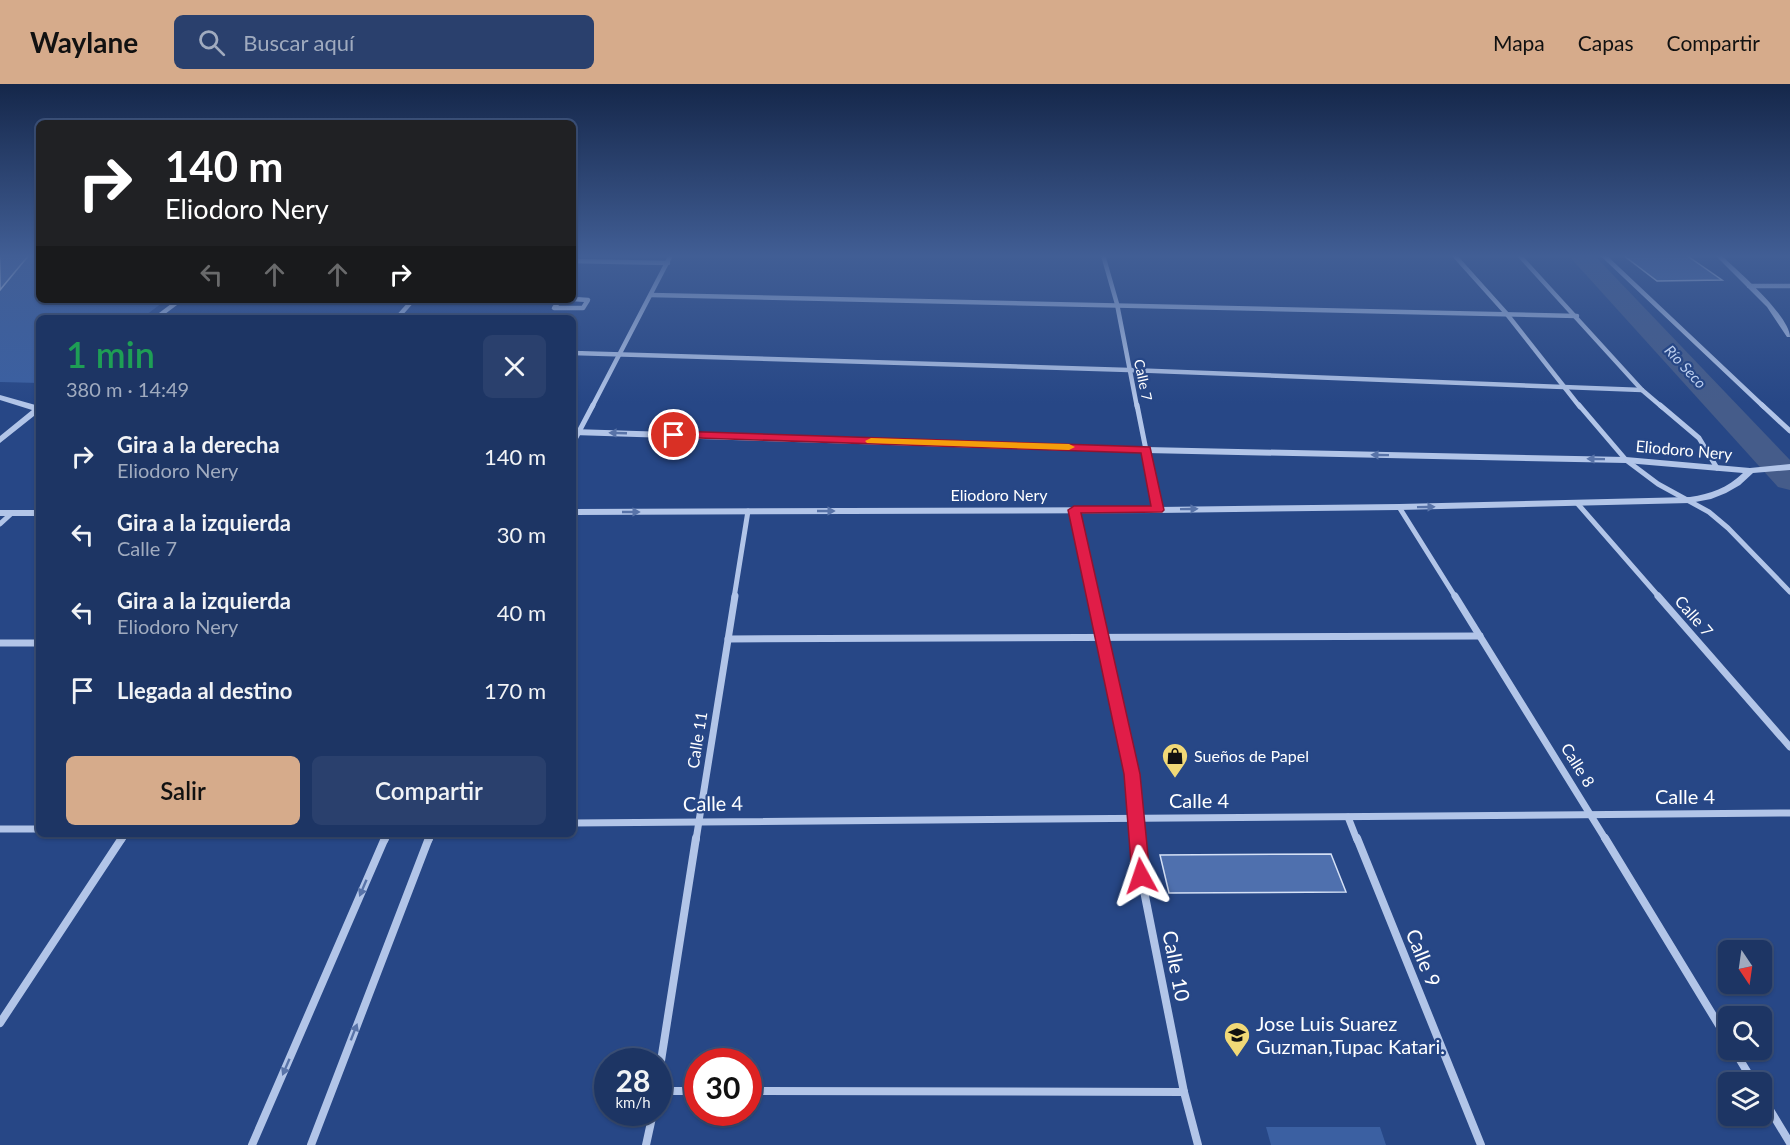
<!DOCTYPE html>
<html lang="es">
<meta charset="utf-8">
<style>
:root{--surface:#1d3564;--page:#2a406d;--text:#f1f3f6;--muted:#a0abbf;--line:#3b5078;--accent:#d6ab8b}
body{margin:0;font-family:Lato,sans-serif;background:var(--page);color:var(--text);height:100vh;display:flex;flex-direction:column;font-size:22px;white-space:nowrap}
*{box-sizing:border-box;margin:0}
p{font-size:20px;color:var(--muted)}
.icon{flex:none;width:33px;height:33px;fill:none;stroke:currentColor;stroke-width:2;stroke-linecap:round;stroke-linejoin:round}
.map{position:relative;flex:1;overflow:hidden}
.side{position:absolute;left:36px;top:231px;width:540px;height:522px;display:flex;flex-direction:column;background:var(--surface);border-radius:9px;box-shadow:0 2px 4px #0004,0 0 0 2px var(--line)}
.side>*{flex:none}
.hud{position:absolute;left:36px;top:36px;width:540px;height:183px;border-radius:9px;box-shadow:0 2px 4px #0004,0 0 0 2px var(--line);background:#202124;color:#fff;overflow:hidden}
.needle{width:39px;rotate:167deg}
.tools{position:absolute;left:1718px;top:856px;display:grid;gap:12px}
.tools a{display:grid;place-items:center;width:54px;height:54px;border-radius:9px;background:var(--surface);box-shadow:0 2px 4px #0004,0 0 0 2px var(--line);font-size:30px}
.speed{position:absolute;left:594px;top:964px;display:flex;gap:12px;font-size:30px;font-weight:700;text-align:center}
.speed>*{display:grid;place-content:center;width:78px;height:78px;border-radius:50%;background:var(--surface);box-shadow:0 2px 4px #0004,0 0 0 2px var(--line);line-height:1}
.speed small{font-size:15px;font-weight:400}
.speed .limit{border:9px solid #d22;background:#fff;color:#111}
.pin{position:absolute;display:grid;place-items:center;width:51px;height:51px;color:#fff;margin:-26px;border:3px solid #fff;border-radius:50%;box-shadow:0 2px 6px #0007}
.me{position:absolute;width:66px;margin:-33px;rotate:355deg;stroke-linejoin:round;filter:drop-shadow(0 0 4px #0008)}
.turn{display:flex;align-items:center;gap:21px;height:126px;padding:0 30px;font-size:27px}
.turn .icon{width:78px;height:78px;stroke-width:2.5}
.turn b{display:block;font-size:42px;line-height:51px}
.lanes{display:flex;align-items:center;height:57px;padding:0 30px;background:#0003;justify-content:center;gap:30px;direction:ltr}
.lanes .off{opacity:.35}
.round{display:grid;place-items:center;flex:none;width:63px;height:63px;border-radius:9px;background:var(--page)}
.overview{display:flex;align-items:center;justify-content:space-between;height:102px;padding:0 30px}
h1{font-size:36px;font-weight:600;line-height:45px;color:#1e9e55}
.action{display:flex;gap:12px;margin-top:auto;padding:12px 30px}
.action a{flex:1;height:69px;border-radius:9px;background:var(--accent);color:#111;font-size:24px;font-weight:600;line-height:69px;text-align:center}
.action a+a{background:var(--page);color:var(--text)}
ul{padding:0;list-style:none}
li{display:flex;align-items:center;gap:18px;height:78px;padding:0 30px}
li div{flex:1}
li b{display:block;font-size:22px}
li em{font-style:normal}
header{display:flex;align-items:center;gap:36px;box-sizing:border-box;height:84px;padding:0 30px;background:var(--accent);color:#111}
header strong{font-size:28px}
nav{display:flex;gap:33px;margin-inline-start:auto;font-size:21px}
.search{width:420px;height:54px;background:var(--page);display:flex;align-items:center;gap:15px;box-sizing:border-box;padding:0 21px;border-radius:9px;color:var(--muted);font-size:22px}
.map>svg:first-child{display:block}
.green{fill:#3b60a2}
.lines{fill:none;stroke-linecap:round;stroke-linejoin:round}
.river{fill:#455c8a;fill-rule:evenodd}
.building{fill:#4f70ae;stroke:#d5e1f6;stroke-width:1.5}
.minor-far3{stroke:#b2c5e8;stroke-width:4.5}
.minor-far2{stroke:#b2c5e8;stroke-width:5}
.minor-far1{stroke:#b2c5e8;stroke-width:7}
.minor{stroke:#b2c5e8;stroke-width:8}
.tertiary{fill:#b2c5e8;fill-rule:evenodd}
.oneway{fill:#5873a8}
.route{fill:#e11d48;stroke:#92132f;stroke-width:1.5}
.slow{fill:#f59e0b}
.labels{text-anchor:middle;stroke-width:4.5;stroke-linejoin:round;paint-order:stroke}
.far-street-label{font-size:14px;fill:#fff;stroke:#274786}
.far-water-label{font-size:15px;font-style:italic;fill:#bdcfef;stroke:#274786}
.street-label{font-size:16px;fill:#fff;stroke:#274786}
.poi-label{font-size:16px;fill:#fff;stroke:#274786;text-anchor:start}
.near-street-label{font-size:20px;fill:#fff;stroke:#274786}
.near-poi-label{font-size:20px;fill:#fff;stroke:#274786;text-anchor:start}
</style>
<header>
<strong>Waylane</strong>
<div class="search"><svg class="icon" aria-label="search" viewBox="0 0 24 24"><circle cx="10" cy="10" r="6"/><path d="M15 15l6 6"/></svg>Buscar aquí</div>
<nav><a>Mapa</a><a>Capas</a><a>Compartir</a></nav>
</header>
<div class="map">
<svg width="1790" height="1061" viewBox="0 0 1790 1061">
<rect width="100%" height="100%" fill="#274786"/>
<g class="green">
<path d="M0,171H39V216H166L142,234H39V299L0,298Z"/>
<path d="M1266,1043H1380L1386,1061H1271Z"/>
</g>
<g class="lines">
<path class="river" d="M1568,171H1594L1790,376V406L1778,403Z"/>
</g>
<g class="building">
<path d="M0,171H29L0,206Z"/>
<path d="M1623,171H1686L1722,196L1657,197Z"/>
<path d="M1331,770L1346,808L1169,809L1160,771Z"/>
</g>
<g class="lines">
<g class="minor-far3">
<path d="M1103,171L1117,220L1137,323"/>
<path d="M1454,171L1506,229L1580,323"/>
<path d="M1519,171L1642,306L1662,323"/>
<path d="M1603,171L1764,323"/>
<path d="M573,177L668,179"/>
<path d="M1749,202H1790"/>
<path d="M651,211L1577,232"/>
<path d="M560,216L554,224H583L588,216L573,215"/>
<path d="M156,234L180,216"/>
<path d="M397,234L413,216"/>
<path d="M573,269L1129,286L1642,306"/>
<path d="M592,323L671,171"/>
</g>
<g class="minor-far2">
<path d="M1137,321L1158,426"/>
<path d="M1579,321L1626,376L1658,400L1709,428L1728,444L1790,508"/>
<path d="M1660,321L1699,354L1717,384"/>
<path d="M1762,321L1790,347"/>
<path d="M573,359L593,321"/>
<path d="M1577,419L1660,514"/>
<path d="M1399,423L1456,514"/>
<path d="M1074,426L1093,514"/>
<path d="M0,440L12,429"/>
<path d="M734,514L748,427"/>
</g>
<g class="minor-far1">
<path d="M1093,512L1132,690L1138,756"/>
<path d="M1455,512L1606,756"/>
<path d="M1658,512L1790,663"/>
<path d="M728,555L1480,552"/>
<path d="M0,559H39"/>
<path d="M1348,733L1357,756"/>
<path d="M573,739L1790,729"/>
<path d="M0,745H39"/>
<path d="M121,756L125,750"/>
<path d="M385,756L387,750"/>
<path d="M429,756L431,750"/>
<path d="M696,756L735,512"/>
</g>
<g class="minor">
<path d="M1138,754L1141,792L1184,1008L1198,1061"/>
<path d="M1357,754L1481,1061"/>
<path d="M1605,754L1728,956"/>
<path d="M0,939L122,754"/>
<path d="M1734,966L1754,999"/>
<path d="M658,996L696,754"/>
<path d="M658,1007H698"/>
<path d="M748,1007L1184,1008"/>
<path d="M1761,1011L1790,1059"/>
<path d="M252,1061L385,754"/>
<path d="M311,1061L429,754"/>
<path d="M646,1061L653,1029"/>
</g>
<g class="tertiary">
<path d="M1715,171H1721C1738,187 1790,232 1790,253H1787L1767,223Z"/>
<path d="M0,311L39,322V328L0,359V352L32,326L0,316Z"/>
<path d="M573,345L1146,363L1626,373L1750,384L1790,380V386L1753,389L1740,401L1726,409L1711,415L1690,419L1399,426L1158,429L573,431V425L1158,423L1399,420L1690,413C1711,410 1727,404 1743,389L1626,379L1146,369L573,351Z"/>
<rect x="0" y="426" width="39" height="6"/>
</g>
</g>
<defs><path id="oneway-solid" d="M-6-.8H1V-3.2L6.5 0L1 3.2V.8H-6Z" transform="scale(1.5)"/></defs>
<g class="oneway">
<use href="#oneway-solid" transform="translate(618 349) rotate(-178)"/>
<use href="#oneway-solid" transform="translate(1380 371) rotate(-179)"/>
<use href="#oneway-solid" transform="translate(1596 375) rotate(-179)"/>
<use href="#oneway-solid" transform="translate(1426 423) rotate(-1)"/>
<use href="#oneway-solid" transform="translate(1189 425) rotate(-1)"/>
<use href="#oneway-solid" transform="translate(826 427)"/>
<use href="#oneway-solid" transform="translate(631 428)"/>
<use href="#oneway-solid" transform="translate(363 804) rotate(113)"/>
<use href="#oneway-solid" transform="translate(354 948) rotate(-69)"/>
<use href="#oneway-solid" transform="translate(286 983) rotate(113)"/>
</g>
<linearGradient id="sky" x2="0" y2="1"><stop stop-color="#15274a"/><stop offset="0.54" stop-color="#415e95"/><stop offset="1" stop-color="#415e95" stop-opacity="0"/></linearGradient>
<rect width="1790" height="319" fill="url(#sky)"/>
<path class="route" d="M674,347L1150,363L1164,426L1162,428L1081,429L1140,690L1150,792L1147,798L1141,800L1135,798L1132,792L1124,690L1068,426L1074,422H1151L1141,369L670,353V348Z"/>
<path class="slow" d="M871,354L1069,360L1075,363L1069,366L867,359L865,357Z"/>
<defs>
<g id="shop-pin" transform="scale(1.35)"><path d="M0 17L-7.5 6A9.5 9.5 0 1 1 7.5 6Z" fill="#f1d977" stroke="#274786"/><path d="M-5-2.5h2.3a2.7 3.5 0 0 1 5.4 0H5L5.5 6h-11ZM-1.5-2.5h3a1.5 2.3 0 0 0-3 0Z" fill="#111"/></g>
<g id="school-pin" transform="scale(1.35)"><path d="M0 17L-7.5 6A9.5 9.5 0 1 1 7.5 6Z" fill="#f1d977" stroke="#274786"/><path d="M0-5L7-2L0 1L-7-2ZM-4 1L0 2.5L4 1V4Q0 6-4 4Z" fill="#111"/></g>
</defs>
<g fill-rule="evenodd">
<use href="#shop-pin" x="1175" y="672"/>
<use href="#school-pin" x="1237" y="951"/>
</g>
<g class="labels">
<g class="far-street-label">
<text transform="translate(1143 296) rotate(78)" y="5">Calle 7</text>
</g>
<g class="far-water-label">
<text transform="translate(1685 283) rotate(47)" y="5">Río Seco</text>
</g>
<g class="street-label">
<text transform="translate(1684 366) rotate(5)" y="6">Eliodoro Nery</text>
<text x="999" y="417">Eliodoro Nery</text>
<text transform="translate(1694 532) rotate(49)" y="6">Calle 7</text>
<text transform="translate(697 656) rotate(-81)" y="6">Calle 11</text>
<text transform="translate(1578 681) rotate(58)" y="6">Calle 8</text>
</g>
<g class="poi-label">
<text x="1194" y="678">Sueños de Papel</text>
</g>
<g class="near-street-label">
<text x="1685" y="720">Calle 4</text>
<text x="1199" y="724">Calle 4</text>
<text transform="translate(713 720) rotate(-1)" y="7">Calle 4</text>
<text transform="translate(1423 874) rotate(68)" y="7">Calle 9</text>
<text transform="translate(1176 882) rotate(79)" y="7">Calle 10</text>
</g>
<g class="near-poi-label">
<text x="1256" y="947">Jose Luis Suarez<tspan x="1256" dy="23">Guzman,Tupac Katari.</tspan></text>
</g>
</g>
</svg>
<div class="tools">
<a><svg class="needle" viewBox="-14 -14 28 28"><path d="M0-13l5 13h-10z" fill="#e53935"/><path d="M0 13l5-13h-10z" fill="#a0abbf"/></svg></a>
<a><svg class="icon" aria-label="search" viewBox="0 0 24 24"><circle cx="10" cy="10" r="6"/><path d="M15 15l6 6"/></svg></a>
<a><svg class="icon" aria-label="layers" viewBox="0 0 24 24"><path d="M12 4l9 5-9 5-9-5zM3 14l9 5 9-5"/></svg></a>
</div>
<div class="speed"><div>28<small>km/h</small></div><div class="limit">30</div></div>
<div class="pin" style="left:674px;top:351px;background:#d93025"><svg class="icon" aria-label="arrive" viewBox="0 0 24 24"><path d="M6 21V4h12l-3 4 3 4H6"/></svg></div>
<svg class="me" style="left:1141px;top:792px" viewBox="-20 -20 40 40"><path d="M0-17L14 15 0 8-14 15z" fill="#e11d48" stroke="#fff" stroke-width="4"/></svg>
<div class="hud">
<div class="turn"><svg class="icon" aria-label="right" viewBox="0 0 24 24"><path d="M7 20v-9h11M14 6l5 5-5 5"/></svg><div><b>140 m</b>Eliodoro Nery</div></div>
<div class="lanes"><svg class="icon off" aria-label="left" viewBox="0 0 24 24"><path d="M17 20v-9H6M10 6l-5 5 5 5"/></svg><svg class="icon off" aria-label="ahead" viewBox="0 0 24 24"><path d="M12 20V5M6 11l6-6 6 6"/></svg><svg class="icon off" aria-label="ahead" viewBox="0 0 24 24"><path d="M12 20V5M6 11l6-6 6 6"/></svg><svg class="icon" aria-label="right" viewBox="0 0 24 24"><path d="M7 20v-9h11M14 6l5 5-5 5"/></svg></div>
</div>
<section class="side">
<div class="overview"><div><h1>1 min</h1><p>380 m · 14:49</p></div><a class="round"><svg class="icon" aria-label="close" viewBox="0 0 24 24"><path d="M6 6l12 12M18 6L6 18"/></svg></a></div>
<ul>
<li><svg class="icon" aria-label="right" viewBox="0 0 24 24"><path d="M7 20v-9h11M14 6l5 5-5 5"/></svg><div><b>Gira a la derecha</b><p>Eliodoro Nery</p></div><em>140 m</em></li>
<li><svg class="icon" aria-label="left" viewBox="0 0 24 24"><path d="M17 20v-9H6M10 6l-5 5 5 5"/></svg><div><b>Gira a la izquierda</b><p>Calle 7</p></div><em>30 m</em></li>
<li><svg class="icon" aria-label="left" viewBox="0 0 24 24"><path d="M17 20v-9H6M10 6l-5 5 5 5"/></svg><div><b>Gira a la izquierda</b><p>Eliodoro Nery</p></div><em>40 m</em></li>
<li><svg class="icon" aria-label="arrive" viewBox="0 0 24 24"><path d="M6 21V4h12l-3 4 3 4H6"/></svg><div><b>Llegada al destino</b></div><em>170 m</em></li>
</ul>
<div class="action"><a>Salir</a><a>Compartir</a></div>
</section>
</div>
